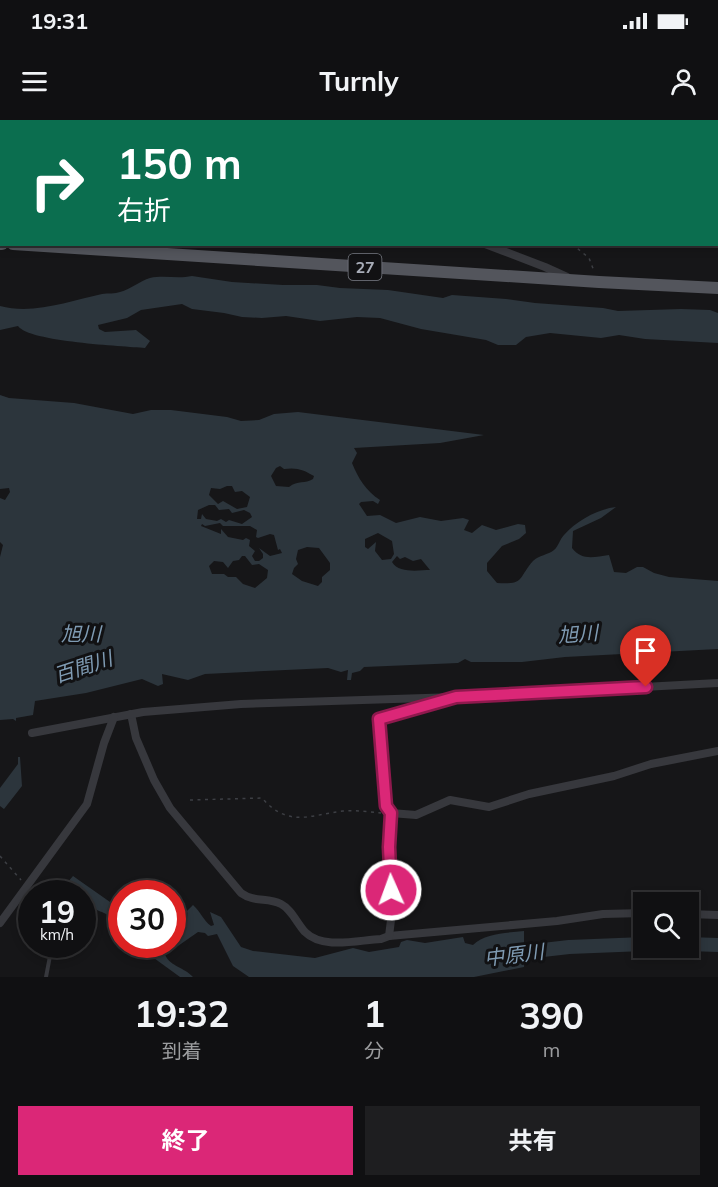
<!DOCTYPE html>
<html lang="ja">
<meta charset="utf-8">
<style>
:root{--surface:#101012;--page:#1e1e20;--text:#f1f3f6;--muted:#9c9d9f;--line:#303032;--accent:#db2777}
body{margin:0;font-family:Mulish,"Noto Sans JP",sans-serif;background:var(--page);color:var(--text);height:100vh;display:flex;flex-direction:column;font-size:22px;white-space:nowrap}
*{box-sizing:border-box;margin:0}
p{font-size:20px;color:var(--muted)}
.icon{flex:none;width:33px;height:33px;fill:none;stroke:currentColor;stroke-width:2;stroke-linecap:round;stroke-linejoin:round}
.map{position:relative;height:857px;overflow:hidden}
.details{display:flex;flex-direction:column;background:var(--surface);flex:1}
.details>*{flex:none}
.banner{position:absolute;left:0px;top:0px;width:718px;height:126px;box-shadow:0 3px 9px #0003,0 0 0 2px var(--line);background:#0b6e4f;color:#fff;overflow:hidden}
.tools{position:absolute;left:633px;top:772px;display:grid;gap:12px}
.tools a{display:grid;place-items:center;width:66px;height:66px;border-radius:0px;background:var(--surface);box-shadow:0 3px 9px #0003,0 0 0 2px var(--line);font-size:30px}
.speed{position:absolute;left:18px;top:760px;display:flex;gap:12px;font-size:30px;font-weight:700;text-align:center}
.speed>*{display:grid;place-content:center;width:78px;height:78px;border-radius:50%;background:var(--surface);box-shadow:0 3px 9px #0003,0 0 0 2px var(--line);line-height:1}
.speed small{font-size:15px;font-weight:400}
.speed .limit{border:9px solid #d22;background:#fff;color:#111}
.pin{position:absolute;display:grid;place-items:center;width:51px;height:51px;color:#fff;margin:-62px -26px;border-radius:50% 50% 50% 0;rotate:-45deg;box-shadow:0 0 6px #0007}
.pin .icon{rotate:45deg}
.me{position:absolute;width:66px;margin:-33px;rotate:358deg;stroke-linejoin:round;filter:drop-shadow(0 0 4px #0008)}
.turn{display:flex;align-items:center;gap:21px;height:126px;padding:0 18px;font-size:27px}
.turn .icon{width:78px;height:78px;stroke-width:2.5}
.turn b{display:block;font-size:42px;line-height:51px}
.eta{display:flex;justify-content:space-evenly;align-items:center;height:102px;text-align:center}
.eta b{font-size:36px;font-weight:700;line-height:42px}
.action{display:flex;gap:12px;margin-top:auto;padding:12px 18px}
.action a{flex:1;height:69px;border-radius:0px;background:var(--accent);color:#fff;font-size:24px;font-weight:700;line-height:69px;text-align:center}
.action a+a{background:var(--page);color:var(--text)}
.status{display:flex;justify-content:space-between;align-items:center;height:42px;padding:0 30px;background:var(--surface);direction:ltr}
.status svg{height:16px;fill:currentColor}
header{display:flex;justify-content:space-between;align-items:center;height:78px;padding:0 18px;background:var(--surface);font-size:27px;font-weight:700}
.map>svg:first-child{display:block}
.water{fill:#2c353c;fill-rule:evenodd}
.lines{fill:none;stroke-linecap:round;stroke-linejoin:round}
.river{stroke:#2c353c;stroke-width:14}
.path{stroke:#3d3f44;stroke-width:1.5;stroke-dasharray:3 4.5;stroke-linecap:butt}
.lane{stroke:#37383d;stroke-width:4}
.street{stroke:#37383d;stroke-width:8}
.primary{stroke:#53555c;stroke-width:12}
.route-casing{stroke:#8e194d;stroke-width:15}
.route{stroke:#db2777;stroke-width:10}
.labels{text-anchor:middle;stroke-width:6;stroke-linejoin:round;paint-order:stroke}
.shield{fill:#111113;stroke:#7b7e86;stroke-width:1.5}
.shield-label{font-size:16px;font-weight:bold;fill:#a8adb8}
.water-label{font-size:20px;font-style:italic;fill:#7f9bb3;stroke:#111113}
</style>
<div class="status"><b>19:31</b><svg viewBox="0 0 49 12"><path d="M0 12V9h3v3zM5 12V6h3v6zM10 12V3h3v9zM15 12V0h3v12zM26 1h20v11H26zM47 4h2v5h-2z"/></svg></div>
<header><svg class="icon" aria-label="menu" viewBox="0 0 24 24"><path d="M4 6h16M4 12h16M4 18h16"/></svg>Turnly<svg class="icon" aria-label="person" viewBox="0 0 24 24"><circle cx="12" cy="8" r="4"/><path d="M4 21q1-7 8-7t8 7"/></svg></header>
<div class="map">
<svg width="718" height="857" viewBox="0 0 718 857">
<rect width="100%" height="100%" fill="#161618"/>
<g class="water">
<path d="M192,156L232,162L283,165H317L340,168L388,170L443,178L452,175L506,179L535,183L603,188L618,191L681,189L710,190L718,193V223L645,219L619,215L601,218L550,213L526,217L516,225H498L486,220L421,209L380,198L357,197L320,201L286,196L262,198L242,197L224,193L192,189L182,184L141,190L127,198L98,205L99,209L105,212L136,210L150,221L145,228C123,226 29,222 18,206L0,210V186C33,195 70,181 102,174C108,173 115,174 120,172C131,169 140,161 150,158C164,155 178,159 192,156Z"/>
<path d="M0,275L9,278L74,283L133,294L151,290H171L227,297L241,301L259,300L274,294L298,292L484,315L440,323L354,328L357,333L352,343C358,358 366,371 380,380L378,384L373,381L361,382L359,384L367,396L380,395L396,403L420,397L441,401L463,398L469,400L464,410L472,413L482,405L496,410L518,404L525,405L526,413L519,419L502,426L487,443V451L497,463C525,465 518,458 533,441C539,435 548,435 554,430C558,427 560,419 564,415C576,401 598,389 616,387L601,398L573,411L572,428C582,441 594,437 609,435L614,452L626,453L637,447H643L654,453L669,457L718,461V529L565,537L522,542H471L465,539L458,543L364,547L360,551L352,553L351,560H347L348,550L341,552L328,548L205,554L188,560L162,554L163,564L158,566L142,559L86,573L35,581L33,595L16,598V601L13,599L0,600V437L3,425L0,422V378L5,380L10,372L9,368L0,369ZM280,346L284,349C297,347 304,350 314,356L313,359C305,364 298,360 289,367L276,366L271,356L276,348ZM227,366H232L235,372L242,371L250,377L247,387L237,389L223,381L218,384L209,375L211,368L220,369ZM209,385H215L219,390L229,389L232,393L244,390L250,393L252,397L242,404L229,400L226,402L221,399L217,401L206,399L202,394L201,399H197L198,390ZM220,403L223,406H250L257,410L256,417L258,418L270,414L274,415L278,430L280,429L282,433L270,436L259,428L263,434V438L259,441H255L252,436L255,431L249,426L250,420L246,418L243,420L228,417L221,409V414L201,406L202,404L205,406ZM378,413L392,421L394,434L391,439L382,440L375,431L376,422L368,429L365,427V419ZM307,427L319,428L330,443V450L322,457V462L318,466L302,461L292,454L294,448L298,444L296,439L298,430ZM242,436H245L252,445L259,444L268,450L267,458L255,468L243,464L236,457H228L224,454H212L209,446L214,441L223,442L228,448L233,441L239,440ZM397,436L400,439L405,437L413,441L421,439L430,450C420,450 399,454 392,442Z"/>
<path d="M18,637H20L22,666L4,689L0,686V668L18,644Z"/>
<path d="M73,756L110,782L121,786V812C117,808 114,802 110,797C106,793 101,792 97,790C85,782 78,771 67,763Z"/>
<path d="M193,785C201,792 203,800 211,806L214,805L210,792L221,797L241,827L253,831L306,837L315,838L353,828L369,832L399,827L401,822L407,820L425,823L463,817L465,823L473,825C485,813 507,813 524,811V847L474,857H249L233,846L217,814L208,816L205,813L198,812L165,835C171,847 184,847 193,857H180L136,825H152V829L156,830L172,825L173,821C180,810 190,804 187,791Z"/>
</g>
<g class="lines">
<g class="river">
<path d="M688,824L718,825"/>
<path d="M508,834L569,827L644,824"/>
</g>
<g class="path">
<path d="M518,0V2"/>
<path d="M572,124L589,138L594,151"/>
<path d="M190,680L262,678C288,708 310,695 343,691C356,690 369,692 381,693"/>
<path d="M0,736L21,760"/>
</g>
<g class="lane">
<path d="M29,808L32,809"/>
<path d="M46,825L50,836L46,857"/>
</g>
<g class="street">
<path d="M80,0V2"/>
<path d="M200,0L204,2"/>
<path d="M409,2L411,0"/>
<path d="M476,2L478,0"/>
<path d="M0,22H2"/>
<path d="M0,105H2"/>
<path d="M485,124L545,147L567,157"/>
<path d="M131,594L136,618L154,660L170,688L241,773C255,783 267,777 281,784C291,789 297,803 305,812C323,830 358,820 381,819L389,816L557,801L603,794L644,793"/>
<path d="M32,613L143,592L241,584L456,577L718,563"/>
<path d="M391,693L416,695L450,680L489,687L529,674L614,656L651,644L718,631"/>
<path d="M688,794L718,795"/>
<path d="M0,803L87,684L104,623L114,597"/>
<path d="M389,816L392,792L389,727L391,693L386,686L379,599L443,581"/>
</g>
<g class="primary">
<path d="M0,124H2"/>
<path d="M13,124L599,162L718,168"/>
</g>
</g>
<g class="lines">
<g class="route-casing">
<path id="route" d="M391,770L389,727L391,693L386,686L379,599L456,577L646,567"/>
</g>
<use href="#route" class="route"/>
</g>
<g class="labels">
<rect class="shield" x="348.5" y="134" width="33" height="26" rx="4.5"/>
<g class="shield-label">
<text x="365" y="153">27</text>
</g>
<g class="water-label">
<text x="81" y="521">旭川</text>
<text transform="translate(578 514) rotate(-4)" y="7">旭川</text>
<text transform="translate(83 547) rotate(-18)" y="7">百間川</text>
<text transform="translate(514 835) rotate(-7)" y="7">中原川</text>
</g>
</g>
</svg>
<div class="tools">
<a><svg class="icon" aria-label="search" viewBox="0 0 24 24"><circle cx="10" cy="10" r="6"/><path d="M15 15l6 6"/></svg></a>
</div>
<div class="speed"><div>19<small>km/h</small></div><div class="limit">30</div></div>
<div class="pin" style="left:646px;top:567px;background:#d93025"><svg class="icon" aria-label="arrive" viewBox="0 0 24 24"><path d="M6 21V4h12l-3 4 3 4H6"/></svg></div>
<svg class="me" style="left:391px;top:770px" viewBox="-20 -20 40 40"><circle r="17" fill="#db2777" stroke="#fff" stroke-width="3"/><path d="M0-11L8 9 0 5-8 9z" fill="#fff"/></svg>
<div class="banner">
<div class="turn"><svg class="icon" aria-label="right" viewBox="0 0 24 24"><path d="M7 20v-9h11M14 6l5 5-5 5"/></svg><div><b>150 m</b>右折</div></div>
</div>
</div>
<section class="details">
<div class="eta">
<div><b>19:32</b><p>到着</p></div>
<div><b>1</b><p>分</p></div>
<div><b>390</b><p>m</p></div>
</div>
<div class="action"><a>終了</a><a>共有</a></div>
</section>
